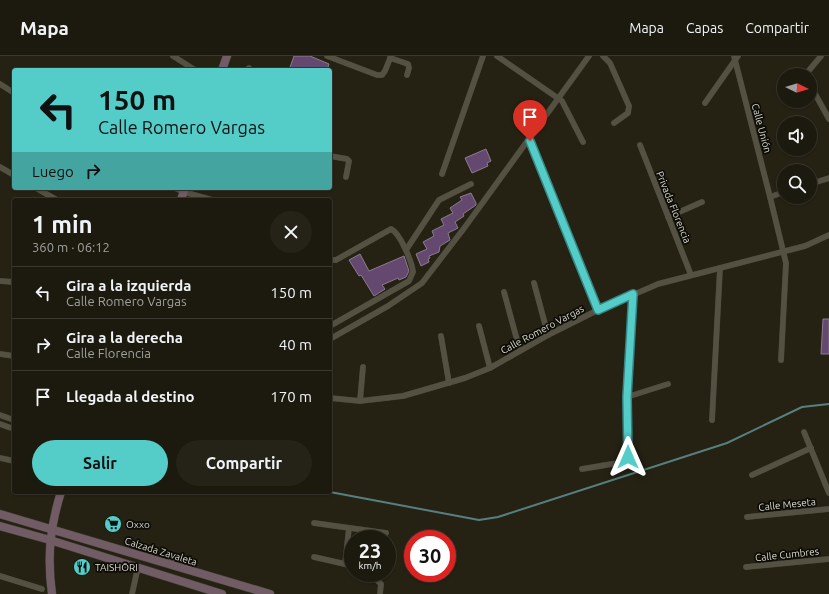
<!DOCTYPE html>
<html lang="es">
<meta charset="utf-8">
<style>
:root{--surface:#1c1a0f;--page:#252318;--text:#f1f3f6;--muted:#a0a19e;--line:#3a382f;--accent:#54cdc8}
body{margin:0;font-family:Ubuntu,sans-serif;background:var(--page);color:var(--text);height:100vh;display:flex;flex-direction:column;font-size:15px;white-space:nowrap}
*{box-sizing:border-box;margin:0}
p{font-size:13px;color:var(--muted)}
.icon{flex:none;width:22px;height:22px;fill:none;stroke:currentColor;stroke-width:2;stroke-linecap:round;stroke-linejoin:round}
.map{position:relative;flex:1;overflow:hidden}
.details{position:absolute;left:12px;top:142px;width:320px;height:296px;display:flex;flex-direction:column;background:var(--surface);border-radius:4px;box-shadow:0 1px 3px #0004,0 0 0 1px var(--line)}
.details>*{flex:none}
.hud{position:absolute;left:12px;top:12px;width:320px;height:122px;border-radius:4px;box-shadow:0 1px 3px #0004,0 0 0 1px var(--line);background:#54cdc8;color:#111;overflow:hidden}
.needle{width:26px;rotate:95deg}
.fabs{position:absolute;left:777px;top:12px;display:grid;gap:8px}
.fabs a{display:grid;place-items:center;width:40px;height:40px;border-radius:50%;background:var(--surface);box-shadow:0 1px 3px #0004,0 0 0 1px var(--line);font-size:20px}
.speed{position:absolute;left:344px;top:474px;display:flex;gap:8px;font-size:20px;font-weight:700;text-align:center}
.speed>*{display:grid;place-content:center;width:52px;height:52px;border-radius:50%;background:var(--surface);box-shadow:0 1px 3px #0004,0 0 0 1px var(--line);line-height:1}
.speed small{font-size:10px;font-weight:400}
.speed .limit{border:6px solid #d22;background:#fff;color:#111}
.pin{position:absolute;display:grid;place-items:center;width:34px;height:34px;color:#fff;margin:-41px -17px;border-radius:50% 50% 50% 0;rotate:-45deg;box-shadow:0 0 4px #0007}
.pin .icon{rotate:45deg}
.me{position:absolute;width:44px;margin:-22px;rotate:0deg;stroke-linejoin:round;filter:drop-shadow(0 0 3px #0008)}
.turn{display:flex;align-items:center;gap:14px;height:84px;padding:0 20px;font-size:18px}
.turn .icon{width:52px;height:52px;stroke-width:2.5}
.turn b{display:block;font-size:28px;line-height:34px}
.then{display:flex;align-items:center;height:38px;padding:0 20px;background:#0003;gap:8px;font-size:15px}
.round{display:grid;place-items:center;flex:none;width:42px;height:42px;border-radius:21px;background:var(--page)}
.overview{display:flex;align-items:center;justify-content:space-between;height:68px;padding:0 20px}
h1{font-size:24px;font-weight:700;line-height:30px}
.primary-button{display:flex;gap:8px;margin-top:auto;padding:8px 20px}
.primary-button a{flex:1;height:46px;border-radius:24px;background:var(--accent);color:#111;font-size:16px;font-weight:700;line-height:46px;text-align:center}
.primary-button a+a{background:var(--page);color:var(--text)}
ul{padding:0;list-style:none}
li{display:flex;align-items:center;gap:12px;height:52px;padding:0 20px;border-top:1px solid var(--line)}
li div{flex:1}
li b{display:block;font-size:15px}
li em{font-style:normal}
header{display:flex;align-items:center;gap:24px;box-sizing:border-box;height:56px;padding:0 20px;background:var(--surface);border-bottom:1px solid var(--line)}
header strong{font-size:19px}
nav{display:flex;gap:22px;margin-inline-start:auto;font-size:14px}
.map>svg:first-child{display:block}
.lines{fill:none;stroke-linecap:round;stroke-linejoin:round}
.stream{stroke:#577f7f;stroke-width:2}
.building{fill:#65486f;stroke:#887d8c}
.street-casing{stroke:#3f3e34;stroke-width:6}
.secondary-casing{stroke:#3f3e34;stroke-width:9}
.street{stroke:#545142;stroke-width:5.5}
.secondary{stroke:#715c65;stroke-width:8}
.route-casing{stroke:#378582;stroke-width:10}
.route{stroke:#54cdc8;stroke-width:7}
.labels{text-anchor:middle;stroke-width:3.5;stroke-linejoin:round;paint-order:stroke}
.street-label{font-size:10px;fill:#dcdbd2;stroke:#0d0c06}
.poi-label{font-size:10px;fill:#dcdbd2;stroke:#0d0c06;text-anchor:start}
</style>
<header>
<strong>Mapa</strong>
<nav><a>Mapa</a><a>Capas</a><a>Compartir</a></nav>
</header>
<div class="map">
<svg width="829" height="538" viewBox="0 0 829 538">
<rect width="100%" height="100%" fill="#252214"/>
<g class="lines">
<path class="stream" d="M330,436L479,464L498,461L727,387L802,351L829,348"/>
</g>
<g class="building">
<path d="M294,0H310L329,8L327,14H289Z"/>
<path d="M486,93L491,105L487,107L488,110L472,117L465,102Z"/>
<path d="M471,137L476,147V149L463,158L464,160L455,166L458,172L448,177L450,184L440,190L439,196L429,200L430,202L428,203L429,206L421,210L416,198L427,193L423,186L434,180L432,175L444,169L441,163L453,157L450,152L462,144L460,141Z"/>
<path d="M360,198L369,215L404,200L409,215L406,221L399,224L398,222L382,229L385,233L374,240L361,219L359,220L349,204Z"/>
<path d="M823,263H829V298H821Z"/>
</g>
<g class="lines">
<g class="street-casing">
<g id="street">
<path d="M173,0L195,14"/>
<path d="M327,0L377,19H382L385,15L391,0"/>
<path d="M497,0L562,45L583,86"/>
<path d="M603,0L610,7L629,50L628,57L614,67"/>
<path d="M734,0L770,141L786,207L781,304"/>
<path d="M390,2L408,8L409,12L407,19"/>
<path d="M249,14V12"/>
<path d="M806,18L821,0"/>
<path d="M0,28L14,37"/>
<path d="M814,36L829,63"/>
<path d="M705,47L738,0"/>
<path d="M529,84L598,254"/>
<path d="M640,89L691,219"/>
<path d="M330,100L347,103L349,105L346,121"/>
<path d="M0,111L14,119"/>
<path d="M442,118L483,0"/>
<path d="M810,128L829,122"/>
<path d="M36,132L57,144"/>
<path d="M175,132L184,136L212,144"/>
<path d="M770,141L784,136"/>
<path d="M668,161L702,146"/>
<path d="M406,194L439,144L471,128"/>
<path d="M330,204H336L391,173C400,177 412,206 413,216L409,225L330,270"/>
<path d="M0,225L14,226"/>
<path d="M534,227L548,279"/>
<path d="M504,236L520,295"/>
<path d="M479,270L490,312"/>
<path d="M441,280L449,327"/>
<path d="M330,283L388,250L422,227L465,171L589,0"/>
<path d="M0,298L14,300"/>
<path d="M627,341L668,328"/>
<path d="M330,342L360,345L403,340L465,322L490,312L548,279L598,254L658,228L805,190L829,179"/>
<path d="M360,345L363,311"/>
<path d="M0,359L14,364"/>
<path d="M712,364L720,212"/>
<path d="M0,368L14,373"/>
<path d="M804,376L829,437"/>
<path d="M0,402L14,405"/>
<path d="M582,413L624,406L628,401L627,341L633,238"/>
<path d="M752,419L811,392"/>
<path d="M747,461L829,453"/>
<path d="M314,467L386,477"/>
<path d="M314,501L345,508L353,512"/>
<path d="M170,508L173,500"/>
<path d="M345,508L349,472"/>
<path d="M746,511L829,503"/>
<path d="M363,517L377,524L381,528L380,538"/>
<path d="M0,520L42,533"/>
<path d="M132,538L138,511"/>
</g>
</g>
<g class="secondary-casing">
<g id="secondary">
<path d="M222,14L227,0"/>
<path d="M181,144L185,132"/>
<path d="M0,458L270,538"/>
<path d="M0,470L50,484L222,538"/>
<path d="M52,538C47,501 50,471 61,436"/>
</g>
</g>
<use href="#street" class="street"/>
<use href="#secondary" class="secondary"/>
</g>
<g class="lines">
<g class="route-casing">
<path id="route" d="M530,85L598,254L633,238L627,341L628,401"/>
</g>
<use href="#route" class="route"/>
</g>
<defs>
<g id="supermarket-disc" transform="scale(0.9)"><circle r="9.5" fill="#54cdc8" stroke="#0d0c06"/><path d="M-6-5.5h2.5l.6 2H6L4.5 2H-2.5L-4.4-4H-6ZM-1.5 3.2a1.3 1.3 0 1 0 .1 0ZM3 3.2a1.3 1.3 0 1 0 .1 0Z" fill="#111"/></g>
<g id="restaurant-disc" transform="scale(0.9)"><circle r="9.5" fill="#54cdc8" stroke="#0d0c06"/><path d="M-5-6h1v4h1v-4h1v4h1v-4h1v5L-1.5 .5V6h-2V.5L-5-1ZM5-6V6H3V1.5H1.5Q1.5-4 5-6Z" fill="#111"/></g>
</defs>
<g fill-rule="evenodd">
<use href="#supermarket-disc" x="113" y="468"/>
<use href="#restaurant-disc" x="82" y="511"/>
</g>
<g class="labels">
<g class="street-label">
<text transform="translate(762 72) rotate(75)" y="4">Calle Unión</text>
<text transform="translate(674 151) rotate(68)" y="4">Privada Florencia</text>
<text transform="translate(542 273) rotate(-28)" y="4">Calle Romero Vargas</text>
<text transform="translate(787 448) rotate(-6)" y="4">Calle Meseta</text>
<text transform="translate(161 495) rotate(17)" y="4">Calzada Zavaleta</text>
<text transform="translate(787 498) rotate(-6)" y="4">Calle Cumbres</text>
</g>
<g class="poi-label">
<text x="126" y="472">Oxxo</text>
<text x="95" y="515">TAISHŌRI</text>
</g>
</g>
</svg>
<div class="fabs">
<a><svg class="needle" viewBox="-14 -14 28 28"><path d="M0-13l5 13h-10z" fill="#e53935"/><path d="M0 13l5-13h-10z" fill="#a0a19e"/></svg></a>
<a><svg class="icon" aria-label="sound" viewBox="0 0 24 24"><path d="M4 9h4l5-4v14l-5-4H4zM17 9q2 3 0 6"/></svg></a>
<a><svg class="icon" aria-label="search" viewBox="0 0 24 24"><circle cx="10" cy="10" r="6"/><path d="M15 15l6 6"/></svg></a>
</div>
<div class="speed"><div>23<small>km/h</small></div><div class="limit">30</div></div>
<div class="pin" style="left:530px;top:85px;background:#d93025"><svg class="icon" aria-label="arrive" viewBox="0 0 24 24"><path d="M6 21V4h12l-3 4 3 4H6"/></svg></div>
<svg class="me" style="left:628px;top:401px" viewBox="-20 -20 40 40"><path d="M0-17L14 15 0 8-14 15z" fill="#54cdc8" stroke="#fff" stroke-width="4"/></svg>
<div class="hud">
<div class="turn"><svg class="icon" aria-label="left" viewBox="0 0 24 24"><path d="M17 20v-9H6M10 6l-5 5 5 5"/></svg><div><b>150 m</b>Calle Romero Vargas</div></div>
<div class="then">Luego<svg class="icon" aria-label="right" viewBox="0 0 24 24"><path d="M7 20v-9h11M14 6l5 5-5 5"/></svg></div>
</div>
<section class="details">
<div class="overview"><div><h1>1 min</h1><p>360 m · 06:12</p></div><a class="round"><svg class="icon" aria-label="close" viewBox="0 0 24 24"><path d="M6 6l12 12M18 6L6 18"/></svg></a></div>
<ul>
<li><svg class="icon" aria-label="left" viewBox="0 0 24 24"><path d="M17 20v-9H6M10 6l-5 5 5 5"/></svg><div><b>Gira a la izquierda</b><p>Calle Romero Vargas</p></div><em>150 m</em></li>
<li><svg class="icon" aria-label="right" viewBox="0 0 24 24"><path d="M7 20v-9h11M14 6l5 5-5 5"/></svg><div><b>Gira a la derecha</b><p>Calle Florencia</p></div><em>40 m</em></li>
<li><svg class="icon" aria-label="arrive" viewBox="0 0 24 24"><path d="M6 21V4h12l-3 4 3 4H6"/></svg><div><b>Llegada al destino</b></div><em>170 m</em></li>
</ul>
<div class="primary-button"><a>Salir</a><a>Compartir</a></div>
</section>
</div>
